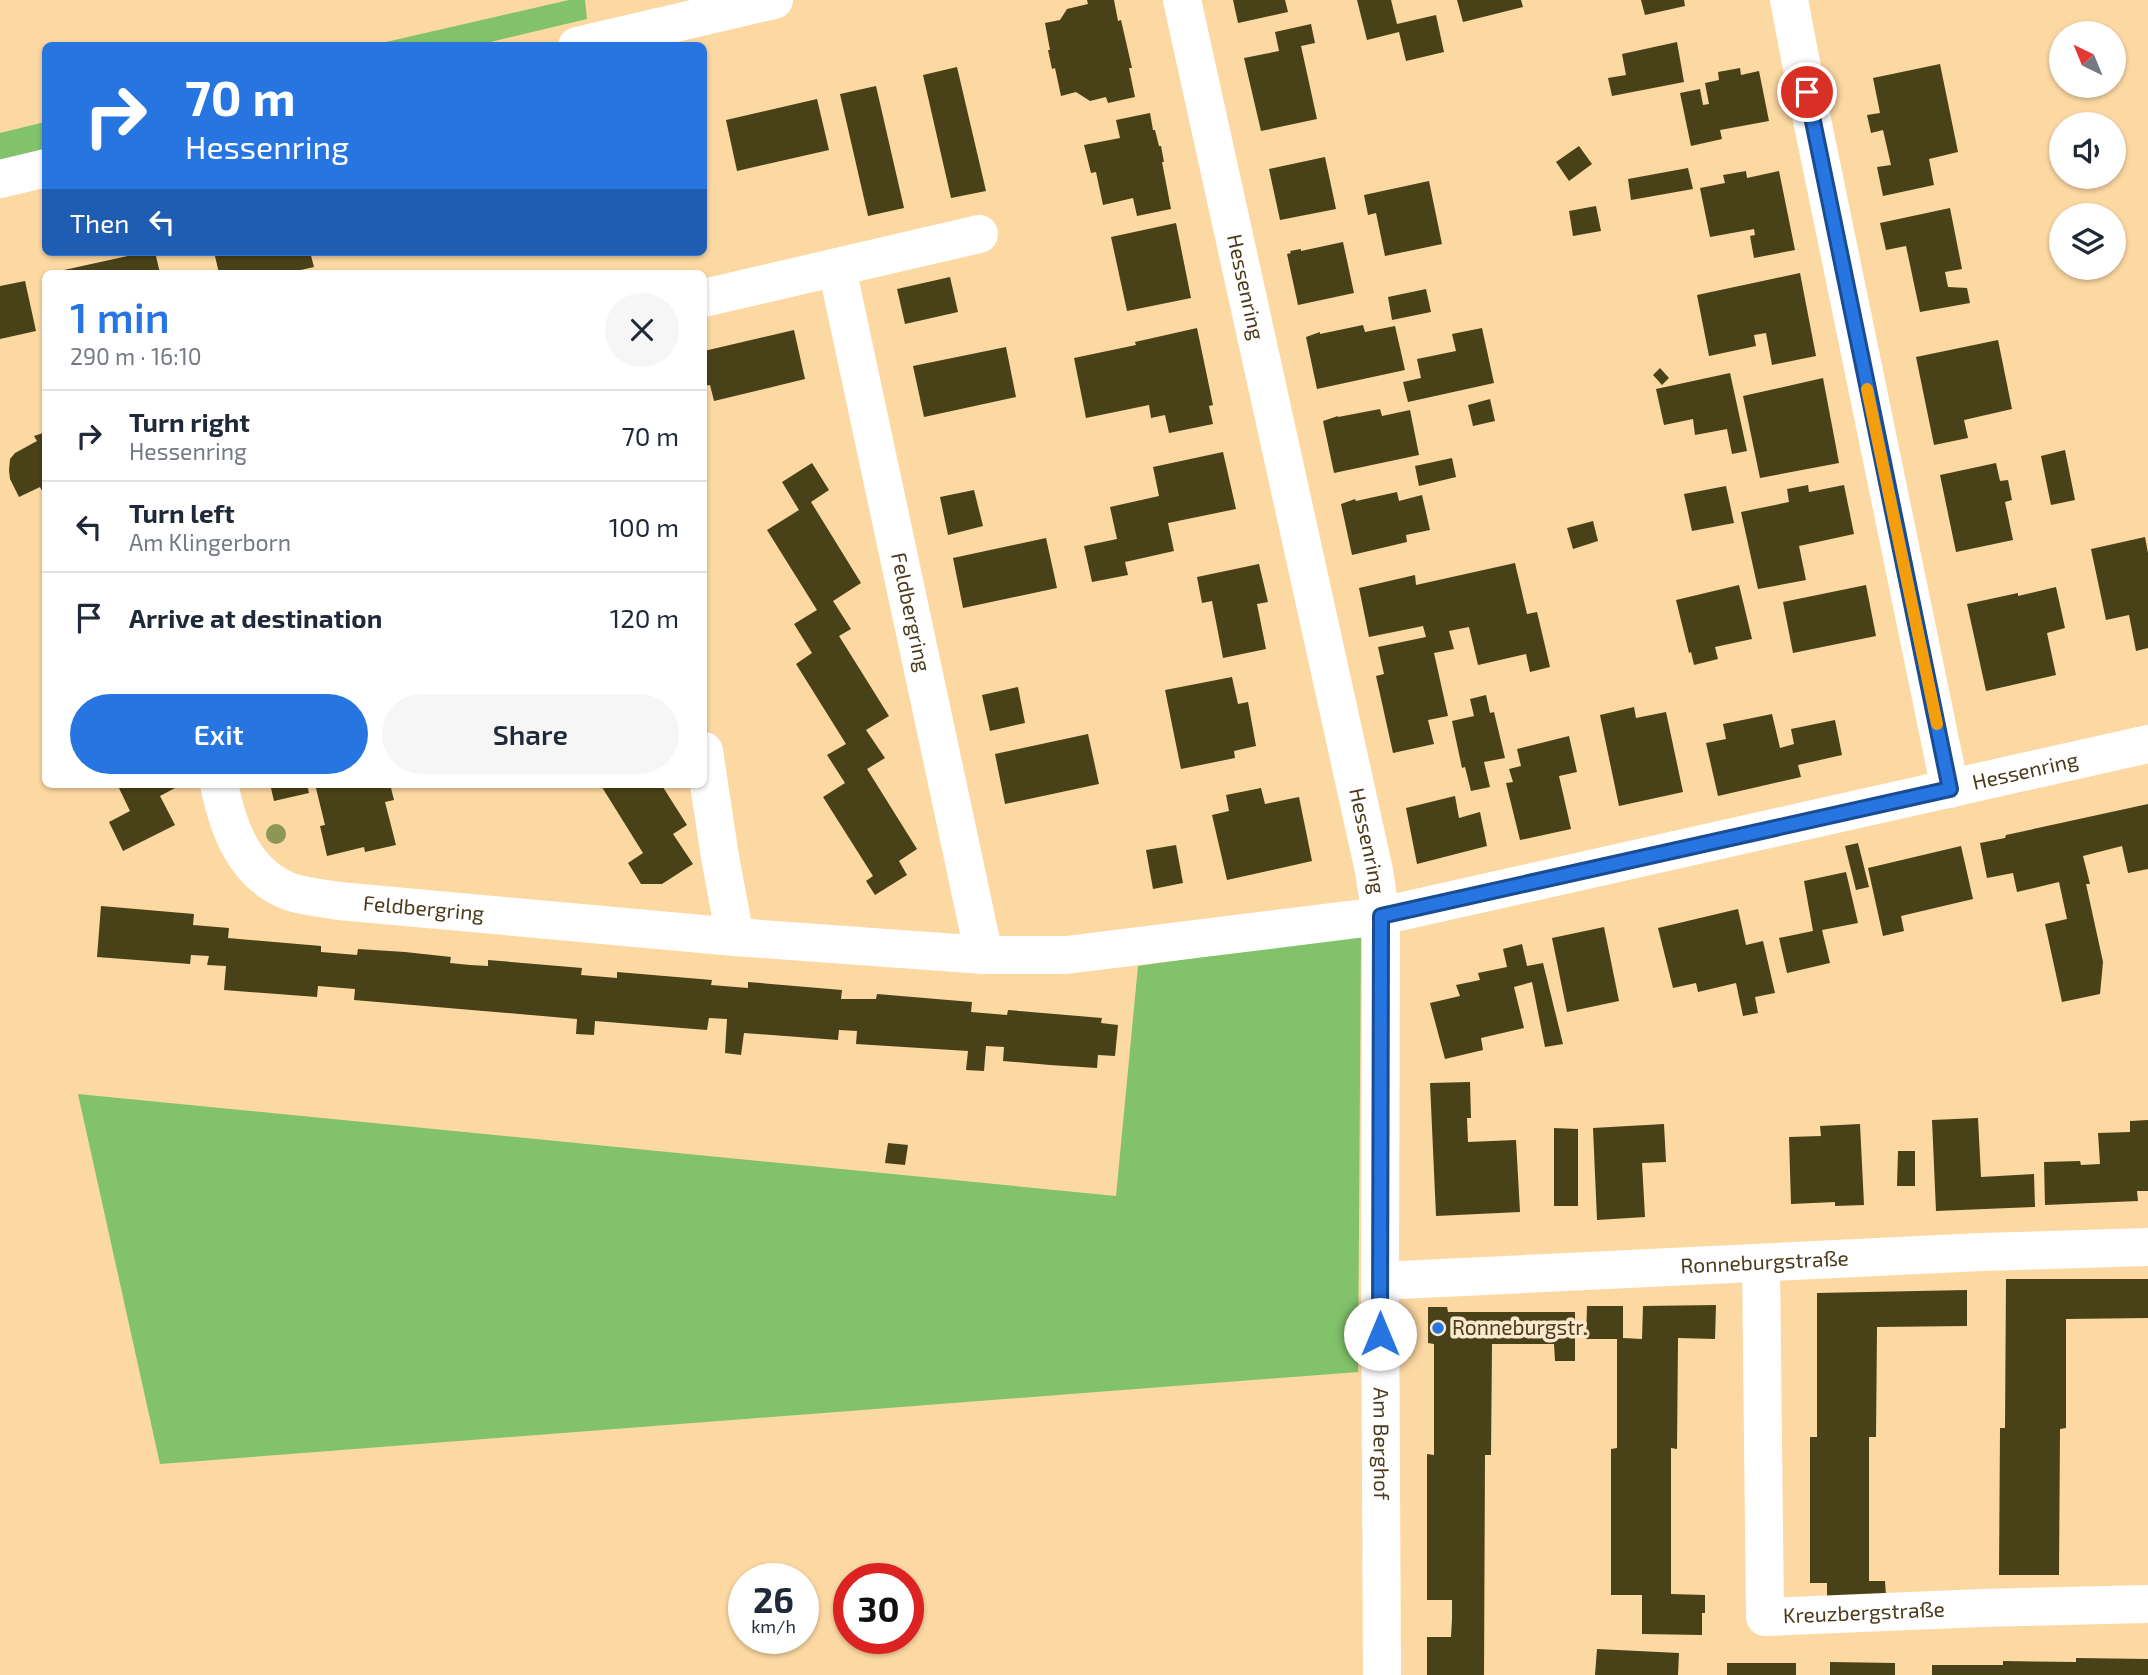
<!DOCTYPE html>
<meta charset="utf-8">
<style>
:root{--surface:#fff;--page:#f6f6f7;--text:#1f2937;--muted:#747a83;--line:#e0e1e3;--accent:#2775e0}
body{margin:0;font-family:"Exo 2",sans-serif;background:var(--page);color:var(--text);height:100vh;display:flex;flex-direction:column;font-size:26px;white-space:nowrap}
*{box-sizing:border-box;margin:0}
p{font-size:23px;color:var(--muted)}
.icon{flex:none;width:38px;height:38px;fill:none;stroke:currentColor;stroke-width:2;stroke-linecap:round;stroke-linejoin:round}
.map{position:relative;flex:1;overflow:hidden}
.side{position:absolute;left:42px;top:270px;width:665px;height:518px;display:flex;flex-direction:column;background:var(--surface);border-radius:10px;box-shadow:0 2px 5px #0004}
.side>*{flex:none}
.hud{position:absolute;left:42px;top:42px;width:665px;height:214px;border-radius:10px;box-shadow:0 2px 5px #0004;background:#2775e0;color:#fff;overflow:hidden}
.needle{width:46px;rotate:317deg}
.buttons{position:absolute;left:2049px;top:21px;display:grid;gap:14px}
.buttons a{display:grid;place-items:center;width:77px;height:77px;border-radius:50%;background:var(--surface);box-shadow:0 2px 5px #0004;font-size:35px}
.speed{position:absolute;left:728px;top:1563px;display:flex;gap:14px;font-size:35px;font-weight:700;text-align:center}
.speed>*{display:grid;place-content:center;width:91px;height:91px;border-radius:50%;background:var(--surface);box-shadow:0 2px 5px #0004;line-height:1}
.speed small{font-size:18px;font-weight:400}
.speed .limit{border:10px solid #d22;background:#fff;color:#111}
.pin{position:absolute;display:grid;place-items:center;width:60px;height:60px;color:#fff;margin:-30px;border:4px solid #fff;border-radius:50%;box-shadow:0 2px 7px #0007}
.me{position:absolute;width:77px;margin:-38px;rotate:0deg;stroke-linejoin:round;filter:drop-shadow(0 0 5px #0008)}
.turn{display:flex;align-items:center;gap:24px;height:147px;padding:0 28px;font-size:32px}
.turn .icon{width:91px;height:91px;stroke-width:2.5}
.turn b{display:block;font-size:49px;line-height:60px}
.then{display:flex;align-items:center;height:66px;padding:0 28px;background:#0003;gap:14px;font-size:26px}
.round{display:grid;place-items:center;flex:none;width:74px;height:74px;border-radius:37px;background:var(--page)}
.overview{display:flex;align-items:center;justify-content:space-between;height:119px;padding:0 28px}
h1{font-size:42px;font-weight:600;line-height:52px;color:var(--accent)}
.action{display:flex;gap:14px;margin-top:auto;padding:14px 28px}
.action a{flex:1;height:80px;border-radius:42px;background:var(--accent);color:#fff;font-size:28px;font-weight:600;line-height:80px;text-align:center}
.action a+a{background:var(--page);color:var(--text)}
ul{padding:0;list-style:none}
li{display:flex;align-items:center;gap:21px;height:91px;padding:0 28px;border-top:2px solid var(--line)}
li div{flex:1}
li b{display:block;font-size:26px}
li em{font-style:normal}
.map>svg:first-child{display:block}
.green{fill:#82c26a}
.building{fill:#494117}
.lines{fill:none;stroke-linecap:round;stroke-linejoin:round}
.minor{stroke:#fff;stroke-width:38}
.tertiary{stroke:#fff;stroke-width:38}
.tree{fill:#8b9657}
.route-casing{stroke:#194c92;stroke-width:18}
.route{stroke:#2775e0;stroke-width:12}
.slow{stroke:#f59e0b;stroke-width:12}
.poi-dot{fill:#2775e0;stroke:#fbe9ce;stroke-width:2.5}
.labels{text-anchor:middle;stroke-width:7;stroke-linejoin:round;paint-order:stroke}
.street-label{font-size:21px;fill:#4c3a1d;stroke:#fbe9ce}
.poi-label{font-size:21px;fill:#4c3a1d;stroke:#fbe9ce;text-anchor:start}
</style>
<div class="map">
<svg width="2148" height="1675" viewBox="0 0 2148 1675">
<rect width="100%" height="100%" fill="#fcd8a2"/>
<g class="green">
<path d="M569,0H585L587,19L478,45H373Z"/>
<path d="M45,122V149L0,160V133Z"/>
<path d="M1361,934L1358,1372L160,1464L78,1094L1116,1196L1138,966Z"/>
</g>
<g class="building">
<path d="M1087,0H1114L1118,21L1121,20L1132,68H1129L1135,97L1108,103L1106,97L1090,101L1076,92L1061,96L1055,68L1052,69L1048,50H1050L1045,23L1060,20L1067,9L1088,4Z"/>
<path d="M1233,0H1285L1288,12L1238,23Z"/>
<path d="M1357,0H1391L1397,24L1436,15L1444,52L1406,61L1399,32L1367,40Z"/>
<path d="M1457,0H1521L1523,7L1463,22Z"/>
<path d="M1641,0H1684L1685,6L1645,15Z"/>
<path d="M1311,24L1315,43L1301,46L1317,119L1261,131L1244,58L1279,51L1275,32Z"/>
<path d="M1677,42L1684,82L1612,96L1608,78L1626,75L1622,54Z"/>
<path d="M1940,64L1958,152L1929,159L1934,185L1883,196L1877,167L1891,165L1883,130L1871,133L1867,115L1880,113L1873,78Z"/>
<path d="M957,67L986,191L951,198L923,75Z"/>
<path d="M1740,68L1741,75L1759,71L1769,121L1720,130L1722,139L1691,146L1680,93L1700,89L1703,105L1709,104L1705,83L1719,80L1718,72Z"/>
<path d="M876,86L904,208L868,216L840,94Z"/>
<path d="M817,99L829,150L737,171L726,120Z"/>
<path d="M1150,113L1153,130H1155L1159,146H1161L1164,162H1162L1171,209L1137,216L1133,198L1103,205L1096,172L1091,173L1084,145L1120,138L1116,120Z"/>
<path d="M1579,146L1592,164L1569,181L1556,162Z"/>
<path d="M1325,157L1336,209L1280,220L1269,169Z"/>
<path d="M1688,168L1693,189L1631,200L1628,179Z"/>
<path d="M1746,171L1747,178L1779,171L1795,250L1754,258L1750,236L1755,235L1754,229L1710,237L1700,188L1725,183L1723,175Z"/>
<path d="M1429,181L1442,244L1385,256L1376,213L1368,215L1364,195Z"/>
<path d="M1596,206L1601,231L1573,236L1569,211Z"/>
<path d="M1950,208L1962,269L1945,272L1948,287L1967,288L1970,303L1920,312L1906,246L1886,250L1880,223Z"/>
<path d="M1176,223L1191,298L1127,311L1111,237Z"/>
<path d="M1343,242L1354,293L1298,305L1287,254L1291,253L1290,251L1301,249V251Z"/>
<path d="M146,252H155L160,273H65L64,270Z"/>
<path d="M214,252H310L314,267L287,273H219Z"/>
<path d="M1800,273L1816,356L1772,365L1766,333L1754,335L1756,346L1709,356L1697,295Z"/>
<path d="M950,277L958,312L905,324L897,289Z"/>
<path d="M25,281L36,331L0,339V286Z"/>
<path d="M1426,289L1431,312L1392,320L1388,297Z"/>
<path d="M1363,325L1365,332L1395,326L1405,370L1317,389L1306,337L1320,332V334Z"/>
<path d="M1197,328L1213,405L1209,406L1213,424L1169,433L1165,415L1151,418L1149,405L1086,418L1074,358L1136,345L1135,342Z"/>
<path d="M1482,328L1494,383L1408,402L1403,382L1421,378L1417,359L1456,351L1452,334Z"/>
<path d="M794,330L805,379L714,401L710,385L704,386V351Z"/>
<path d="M1998,340L2012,409L1964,420L1968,438L1934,445L1916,357Z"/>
<path d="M1006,347L1016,397L924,417L913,366Z"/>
<path d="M1660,368L1669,378L1662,385L1653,375Z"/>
<path d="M1730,373L1747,451L1732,454L1727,429L1695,435L1693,419L1664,425L1656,389Z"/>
<path d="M1823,378L1839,463L1760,478L1743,396Z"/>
<path d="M1490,399L1495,421L1473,426L1468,405Z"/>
<path d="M1380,409L1382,416L1410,410L1419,455L1334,473L1323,421L1338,416V417Z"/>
<path d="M46,432V498L40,487L19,497L10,479L9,470L10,459L15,453L37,441L34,436Z"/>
<path d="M2065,450L2075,500L2051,505L2041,456Z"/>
<path d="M1223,452L1236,509L1168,523L1174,551L1125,562L1128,575L1092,582L1084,546L1117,539L1110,507L1159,496L1153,467Z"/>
<path d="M1452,458L1456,477L1419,486L1415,466Z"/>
<path d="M812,463L829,490L811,502L861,583L833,601L851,629L839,636L889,716L866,730L885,758L867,769L917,849L899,861L907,875L875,895L866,881L873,876L823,797L845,783L827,755L846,744L796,664L812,653L794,624L817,610L767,530L799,510L782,482Z"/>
<path d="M1996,463L2000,481L2008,480L2012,500L2005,502L2013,540L1956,552L1940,475Z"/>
<path d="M1808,485L1809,492L1844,485L1854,534L1799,546L1806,580L1758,589L1741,512L1789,502L1787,489Z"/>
<path d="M1726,486L1734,523L1692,531L1684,494Z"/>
<path d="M974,490L983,526L948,535L940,497Z"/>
<path d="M1397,492L1399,501L1422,495L1430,530L1406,535L1407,542L1352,555L1341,504L1355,499L1356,501Z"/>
<path d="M1593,521L1598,541L1573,549L1567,528Z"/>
<path d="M2145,537L2148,553V648L2136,651L2129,615L2106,620L2091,549Z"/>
<path d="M1046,538L1057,588L963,608L953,558Z"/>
<path d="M1515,563L1527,614L1537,612L1550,667L1530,672L1526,654L1478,665L1469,627L1449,631L1454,649L1434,653L1448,716L1428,720L1434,744L1393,753L1376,676L1384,674L1378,647L1426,637L1423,626L1369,637L1359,588L1415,575L1416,585Z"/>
<path d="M1259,564L1268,602L1257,604L1266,649L1223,658L1212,601L1202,603L1197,577Z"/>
<path d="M1739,585L1752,639L1715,647L1718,659L1694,665L1691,652L1689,653L1676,600Z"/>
<path d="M1866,585L1876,636L1793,653L1783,602Z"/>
<path d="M2056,587L2065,628L2047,633L2056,675L1986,691L1967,604L2018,593V596Z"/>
<path d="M1232,677L1238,704L1248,702L1256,746L1234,751L1235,758L1181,769L1165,690Z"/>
<path d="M1018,687L1025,723L990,731L982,695Z"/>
<path d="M1486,695L1490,713L1494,712L1505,758L1484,762L1490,787L1471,791L1465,767L1462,768L1452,721L1474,716L1470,699Z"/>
<path d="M1634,707L1636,718L1666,712L1683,792L1619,806L1600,715Z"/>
<path d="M1772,714L1780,748L1794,744L1791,729L1835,720L1842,755L1798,765L1801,777L1718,796L1706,743L1726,739L1723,724Z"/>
<path d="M1088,734L1099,784L1005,804L995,754Z"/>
<path d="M1569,736L1577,772L1559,776L1571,829L1520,840L1506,783L1513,782L1509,769L1521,766L1517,749Z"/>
<path d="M117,784H173L175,788L160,796L175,825L123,851L109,822L130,811Z"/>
<path d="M270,784H307L309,793L274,801Z"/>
<path d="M315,784H390L394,800L385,802L396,845L365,852L364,847L327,856L320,826L325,825Z"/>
<path d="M600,784H661L687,825L673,834L693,864L662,884H641L628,863L643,853Z"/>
<path d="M1261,788L1265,804L1299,797L1312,861L1227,880L1212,815L1229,811L1226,795Z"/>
<path d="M1455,796L1459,818L1480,812L1487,846L1417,864L1406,808Z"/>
<path d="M2148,804V869L2128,873L2122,846L2083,856L2090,884H2086L2103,962L2100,994L2062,1002L2045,924L2067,919L2059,882L2017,892L2013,873L1987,878L1980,843L2005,838L2006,835Z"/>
<path d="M1858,843L1869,887L1856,890L1845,846Z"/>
<path d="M1176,845L1183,883L1153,889L1146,850Z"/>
<path d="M1961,846L1973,899L1901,916L1904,931L1883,936L1868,868Z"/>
<path d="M1846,872L1858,923L1822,930L1830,963L1787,973L1779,938L1813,931L1804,881Z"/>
<path d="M101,906L194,914L193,925L229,928L228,938L321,946V952L357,955L358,949L405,952L451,957L450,963L470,965L488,966V960L582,968L581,975L617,978V972L712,980L711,985L748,988V982L842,990L841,999H876L877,994L972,1002L971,1012L1007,1015L1008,1010L1102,1018L1101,1023L1118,1025L1115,1056L1098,1055L1097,1068L1050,1065L1003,1061L1004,1047L986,1046L984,1071L966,1070L968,1051L856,1044L857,1031L839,1030L838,1040L744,1033L741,1055L725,1053L727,1019L709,1018L707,1030L595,1021L594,1035L576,1034L577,1019L354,1000L355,989L318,986L317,997L224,990L226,966L207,965L209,956L191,955L190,964L97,957Z"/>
<path d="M1738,909L1746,945L1763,941L1775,993L1755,997L1758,1013L1743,1016L1736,983L1698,992L1696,983L1673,988L1658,928Z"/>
<path d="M1604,927L1619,1001L1567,1012L1552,938Z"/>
<path d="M1522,944L1527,966L1543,963L1563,1044L1545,1047L1532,982L1514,987L1524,1028L1481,1038L1483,1050L1445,1059L1430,1003L1460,996L1456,985L1480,980L1478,973L1507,967L1503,949Z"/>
<path d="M1470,1082L1471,1118H1467L1468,1142L1516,1140L1520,1212L1436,1216L1430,1083Z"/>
<path d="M1978,1118L1981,1177L2034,1174L2035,1207L1936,1211L1932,1120Z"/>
<path d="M2148,1120V1191H2137L2138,1201L2045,1205L2044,1162L2080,1161L2081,1165L2100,1164L2098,1133L2130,1132V1121Z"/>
<path d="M1664,1124L1666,1162L1642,1163L1645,1217L1597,1220L1593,1128Z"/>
<path d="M1860,1124L1864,1205L1835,1206V1202L1791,1204L1789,1137L1821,1136L1820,1126Z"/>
<path d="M1554,1128L1578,1129V1206H1554Z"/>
<path d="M888,1143L908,1145L905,1165L885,1163Z"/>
<path d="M1898,1151H1915V1186H1897Z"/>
<path d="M2006,1279H2148V1318L2066,1319V1428L2060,1429L2059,1575H1999L2000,1428H2005Z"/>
<path d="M1967,1290V1326L1877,1327L1876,1437H1869V1581H1885L1886,1597L1827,1599V1583H1810V1437H1817V1293Z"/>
<path d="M1716,1305L1715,1339L1678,1338L1677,1449L1671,1448V1594L1705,1595V1613H1702V1635L1642,1634V1595H1611V1449L1617,1448V1339H1586L1587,1306H1623V1338L1642,1339L1643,1306Z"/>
<path d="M1428,1307H1447L1448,1312H1575V1361H1555L1554,1344H1492L1491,1455H1485L1484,1675H1427V1637H1451L1452,1619V1600H1427V1454L1434,1455V1344L1428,1343Z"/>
<path d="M1597,1649L1679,1653L1678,1675H1595Z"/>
<path d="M2076,1658L2148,1659V1675H1932V1665H2003V1661L2076,1662Z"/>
<path d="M1830,1662L1895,1663V1675H1830Z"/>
<rect x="1727" y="1663" width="69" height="12"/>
</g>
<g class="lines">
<g class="minor">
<path id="s1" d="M1182,0L1374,871L1381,916L1380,1281L1382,1675"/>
<path d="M1789,0L1811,115L1950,789"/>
<path id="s2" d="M837,268L984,955"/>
<path d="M704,298L979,234"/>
<path d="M704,751L720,857L735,937"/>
<path id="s3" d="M219,784C228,828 244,875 291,892C306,897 323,898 339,901L735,937L984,955H1066L1381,916L2148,744"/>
<path id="s4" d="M1761,1263L1765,1617L1981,1608L2148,1604"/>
<path id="s5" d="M1380,1281L1981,1252L2148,1247"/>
</g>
<g class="tertiary">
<path d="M577,46L774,0"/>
<path d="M0,179L46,168"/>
</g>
</g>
<circle class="tree" cx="276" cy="834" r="10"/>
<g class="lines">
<g class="route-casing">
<path id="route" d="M1380,1334L1381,916L1950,789L1807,92"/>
</g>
<use href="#route" class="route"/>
<path class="slow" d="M1867,389L1937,724"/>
</g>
<circle class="poi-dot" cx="1438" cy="1328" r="7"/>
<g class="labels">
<g class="street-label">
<text dy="7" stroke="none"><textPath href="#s1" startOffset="294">Hessenring</textPath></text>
<text dy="7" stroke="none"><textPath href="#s2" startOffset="352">Feldbergring</textPath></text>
<text dy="7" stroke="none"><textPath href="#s3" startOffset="1892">Hessenring</textPath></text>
<text dy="7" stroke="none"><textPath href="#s1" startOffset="861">Hessenring</textPath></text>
<text dy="7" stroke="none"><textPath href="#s3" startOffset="270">Feldbergring</textPath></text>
<text dy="7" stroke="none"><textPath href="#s5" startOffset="385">Ronneburgstraße</textPath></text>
<text dy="7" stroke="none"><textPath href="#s1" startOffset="1465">Am Berghof</textPath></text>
<text dy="7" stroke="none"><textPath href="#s4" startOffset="453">Kreuzbergstraße</textPath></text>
</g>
<g class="poi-label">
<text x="1452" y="1335">Ronneburgstr.</text>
</g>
</g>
</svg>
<div class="buttons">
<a><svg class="needle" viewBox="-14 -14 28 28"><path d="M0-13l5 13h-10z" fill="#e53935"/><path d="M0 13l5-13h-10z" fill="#747a83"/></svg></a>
<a><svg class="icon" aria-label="sound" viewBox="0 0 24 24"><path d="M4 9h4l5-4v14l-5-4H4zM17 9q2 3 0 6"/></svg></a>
<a><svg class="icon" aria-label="layers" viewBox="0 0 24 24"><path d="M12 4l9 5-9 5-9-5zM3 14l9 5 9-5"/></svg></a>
</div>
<div class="speed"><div>26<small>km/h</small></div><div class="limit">30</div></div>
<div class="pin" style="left:1807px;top:92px;background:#d93025"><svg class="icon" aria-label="arrive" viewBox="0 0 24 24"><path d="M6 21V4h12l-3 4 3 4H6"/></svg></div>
<svg class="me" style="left:1380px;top:1334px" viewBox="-20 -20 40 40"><circle r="19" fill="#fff"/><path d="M0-13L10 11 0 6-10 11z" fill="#2775e0"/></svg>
<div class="hud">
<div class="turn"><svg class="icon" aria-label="right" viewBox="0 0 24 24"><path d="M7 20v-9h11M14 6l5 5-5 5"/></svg><div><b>70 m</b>Hessenring</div></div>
<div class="then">Then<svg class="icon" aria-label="left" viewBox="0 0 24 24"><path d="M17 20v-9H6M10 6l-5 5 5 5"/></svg></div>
</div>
<section class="side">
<div class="overview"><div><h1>1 min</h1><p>290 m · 16:10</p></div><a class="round"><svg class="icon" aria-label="close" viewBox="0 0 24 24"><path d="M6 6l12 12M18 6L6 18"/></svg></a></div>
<ul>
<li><svg class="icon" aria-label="right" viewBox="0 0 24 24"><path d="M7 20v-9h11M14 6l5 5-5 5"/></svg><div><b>Turn right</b><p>Hessenring</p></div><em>70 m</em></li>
<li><svg class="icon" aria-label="left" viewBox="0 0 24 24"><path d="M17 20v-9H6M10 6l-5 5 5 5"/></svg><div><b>Turn left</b><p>Am Klingerborn</p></div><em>100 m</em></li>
<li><svg class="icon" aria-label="arrive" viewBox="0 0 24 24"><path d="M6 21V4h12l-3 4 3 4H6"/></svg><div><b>Arrive at destination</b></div><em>120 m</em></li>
</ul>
<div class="action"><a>Exit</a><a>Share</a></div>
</section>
</div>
